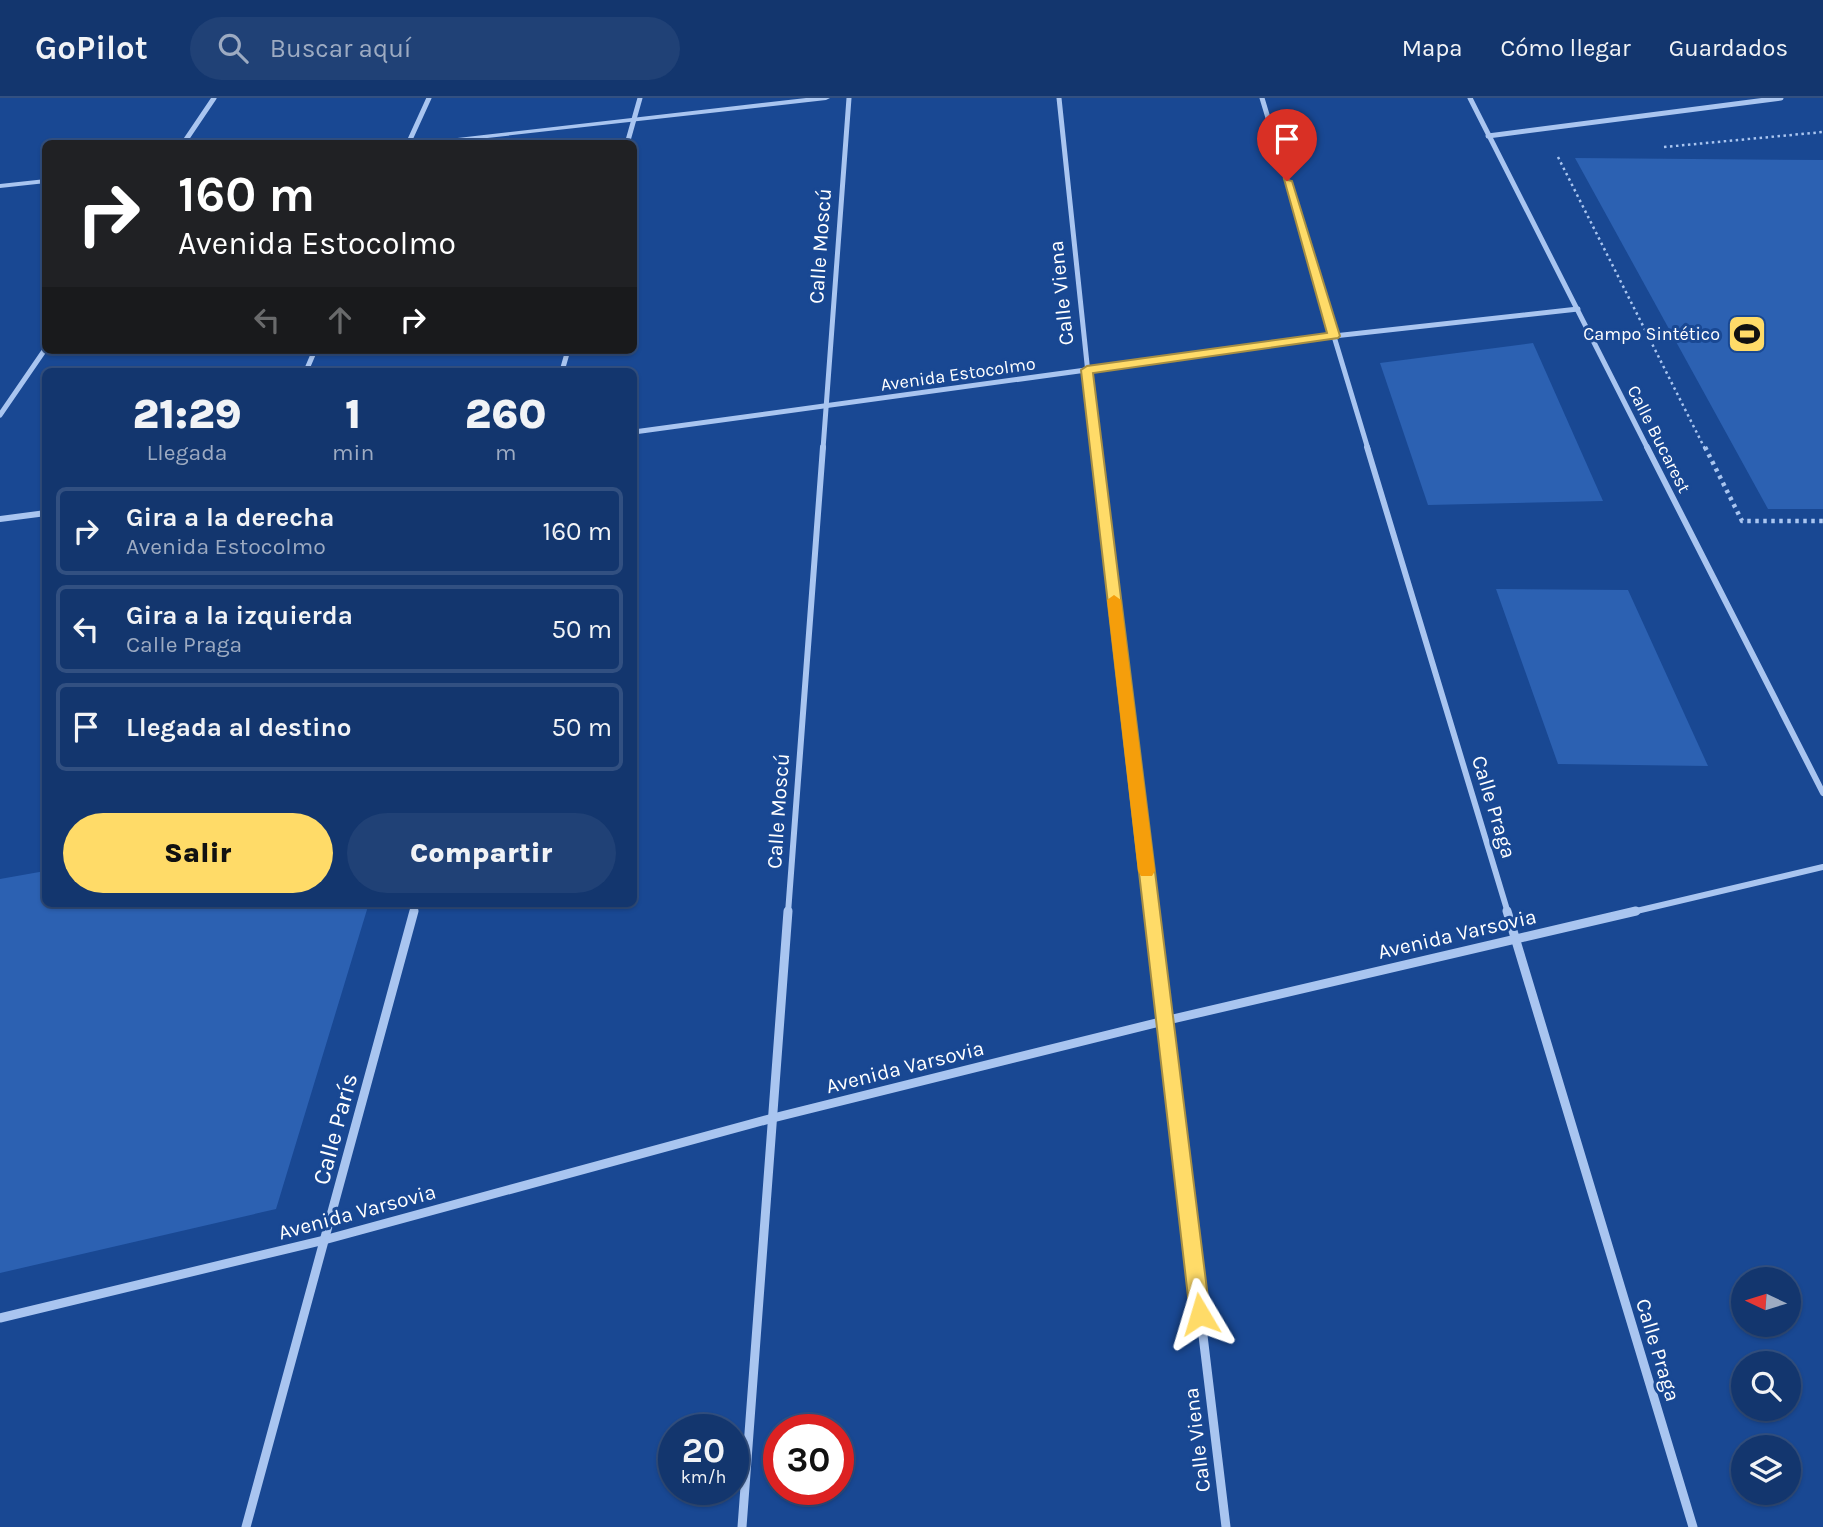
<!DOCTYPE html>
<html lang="es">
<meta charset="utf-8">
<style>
:root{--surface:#13366e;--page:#204176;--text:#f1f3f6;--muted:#9dabc2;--line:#325081;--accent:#ffdb68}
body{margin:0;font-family:Karla,sans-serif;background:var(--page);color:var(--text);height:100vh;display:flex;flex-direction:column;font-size:26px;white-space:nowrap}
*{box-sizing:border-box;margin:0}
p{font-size:23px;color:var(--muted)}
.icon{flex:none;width:38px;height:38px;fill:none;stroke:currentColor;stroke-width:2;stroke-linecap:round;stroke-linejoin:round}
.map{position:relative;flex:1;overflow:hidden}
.drawer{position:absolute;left:42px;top:270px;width:595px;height:539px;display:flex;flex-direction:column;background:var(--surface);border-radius:10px;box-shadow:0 2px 5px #0004,0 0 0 2px var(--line)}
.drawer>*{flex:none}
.top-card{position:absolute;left:42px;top:42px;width:595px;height:214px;border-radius:10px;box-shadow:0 2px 5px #0004,0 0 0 2px var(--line);background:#202124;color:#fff;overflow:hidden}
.needle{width:46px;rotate:274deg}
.buttons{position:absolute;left:1731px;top:1169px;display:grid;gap:14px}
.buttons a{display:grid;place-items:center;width:70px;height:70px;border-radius:50%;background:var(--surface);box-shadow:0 2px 5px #0004,0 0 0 2px var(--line);font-size:35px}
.speed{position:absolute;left:658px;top:1316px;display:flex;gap:14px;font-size:35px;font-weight:700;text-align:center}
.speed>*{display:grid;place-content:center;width:91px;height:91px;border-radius:50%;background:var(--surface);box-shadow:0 2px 5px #0004,0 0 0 2px var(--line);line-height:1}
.speed small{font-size:18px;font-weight:400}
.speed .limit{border:10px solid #d22;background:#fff;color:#111}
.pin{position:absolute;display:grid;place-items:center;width:60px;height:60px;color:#fff;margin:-72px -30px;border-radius:50% 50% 50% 0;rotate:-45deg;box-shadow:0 0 7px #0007}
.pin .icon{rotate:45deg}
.me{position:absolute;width:77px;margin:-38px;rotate:353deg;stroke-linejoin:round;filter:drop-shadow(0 0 5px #0008)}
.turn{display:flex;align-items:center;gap:24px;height:147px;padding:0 21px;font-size:32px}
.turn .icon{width:91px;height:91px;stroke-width:2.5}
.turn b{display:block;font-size:49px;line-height:60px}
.lanes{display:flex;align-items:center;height:66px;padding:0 21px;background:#0003;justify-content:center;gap:35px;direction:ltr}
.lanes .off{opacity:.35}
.eta{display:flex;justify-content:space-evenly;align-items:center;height:119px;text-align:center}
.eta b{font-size:42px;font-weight:800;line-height:49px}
.action{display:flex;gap:14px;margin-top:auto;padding:14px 21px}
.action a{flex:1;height:80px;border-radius:42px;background:var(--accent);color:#111;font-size:28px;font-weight:800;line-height:80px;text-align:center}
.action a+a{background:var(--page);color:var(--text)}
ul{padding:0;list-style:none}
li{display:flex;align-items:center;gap:21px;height:88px;margin:0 14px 10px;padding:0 7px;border:4px solid var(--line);border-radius:10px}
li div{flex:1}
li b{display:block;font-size:26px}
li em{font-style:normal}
header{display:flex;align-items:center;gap:42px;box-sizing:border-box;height:98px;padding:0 35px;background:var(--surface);border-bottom:2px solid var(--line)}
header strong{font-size:33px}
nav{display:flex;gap:38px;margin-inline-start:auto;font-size:24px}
.search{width:490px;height:63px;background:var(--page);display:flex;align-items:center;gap:18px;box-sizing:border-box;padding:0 24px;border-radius:38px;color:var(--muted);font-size:26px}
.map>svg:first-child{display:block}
.green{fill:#2c61b2}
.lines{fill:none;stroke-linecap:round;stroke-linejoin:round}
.path-far1{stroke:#a9c5f0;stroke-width:2.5;stroke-dasharray:2.5 3.5;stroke-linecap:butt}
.path{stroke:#a9c5f0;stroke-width:4.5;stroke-dasharray:3.5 4.5;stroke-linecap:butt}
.minor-far2{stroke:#a9c5f0;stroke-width:5}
.minor-far1{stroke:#a9c5f0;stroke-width:6}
.minor{stroke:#a9c5f0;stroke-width:9}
.tertiary{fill:#a9c5f0;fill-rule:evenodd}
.route{fill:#ffdb68;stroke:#a68e44;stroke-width:2}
.slow{fill:#f59e0b}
.labels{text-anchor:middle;stroke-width:6;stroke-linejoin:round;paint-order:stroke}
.far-poi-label{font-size:18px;fill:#fff;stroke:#194893;text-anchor:end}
.far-street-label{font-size:18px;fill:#fff;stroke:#194893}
.street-label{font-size:21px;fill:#fff;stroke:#194893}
.near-street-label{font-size:24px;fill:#fff;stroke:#194893}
</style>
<header>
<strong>GoPilot</strong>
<div class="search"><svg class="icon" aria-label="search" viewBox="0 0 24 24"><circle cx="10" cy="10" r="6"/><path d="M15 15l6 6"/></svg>Buscar aquí</div>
<nav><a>Mapa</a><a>Cómo llegar</a><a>Guardados</a></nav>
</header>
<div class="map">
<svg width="1823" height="1429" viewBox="0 0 1823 1429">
<rect width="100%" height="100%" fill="#194893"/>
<g class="green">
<path d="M1575,60L1823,62V411H1768Z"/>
<path d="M1533,245L1603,403L1428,407L1380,265Z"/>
<path d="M1496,491L1628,492L1708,668L1558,666Z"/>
<path d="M45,773L46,805H369L276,1111L0,1175V781Z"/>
</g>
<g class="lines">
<g class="path-far1">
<path d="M1664,49L1823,34"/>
<path d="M1558,59L1705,351"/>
</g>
<path class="path" d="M1705,349L1742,423H1823"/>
<g class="minor-far2">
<path d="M1059,0L1096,351"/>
<path d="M1262,0L1368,351"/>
<path d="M1470,0L1648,351"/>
<path d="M1488,38L1781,0"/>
<path d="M183,46L214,0"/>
<path d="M408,46L429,0"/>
<path d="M627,46L640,0"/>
<path d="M306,273L315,252"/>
<path d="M562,273L568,252"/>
<path d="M0,317L46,250"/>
<path d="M634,334L1334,238L1578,211"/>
<path d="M823,351L849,0"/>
</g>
<g class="minor-far1">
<path d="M1096,349L1152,815"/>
<path d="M1367,349L1508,815"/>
<path d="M1647,349L1823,695"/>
<path d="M0,421L46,415"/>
<path d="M413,815L416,805"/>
<path d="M788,815L823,349"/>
<path d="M1628,815L1823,769"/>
</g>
<g class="minor">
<path d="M1152,813L1226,1429"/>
<path d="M1507,813L1693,1429"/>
<path d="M0,1220L324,1142L773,1020L1164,923L1636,813"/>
<path d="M246,1429L414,813"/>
<path d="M742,1429L788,813"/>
</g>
<g class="tertiary">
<path d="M806,0H830L826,2L433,46H405Z"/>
<path d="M46,81V85L0,90V86Z"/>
</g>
</g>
<path class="route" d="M1284,81L1292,83L1340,238L1338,240L1093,275L1210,1216L1207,1223L1200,1226L1193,1223L1190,1216L1081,272L1087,268L1327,235Z"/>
<path class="slow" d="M1114,497L1121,502L1155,773L1152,778H1141L1138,773L1107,502Z"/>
<defs>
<g id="stadium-square" transform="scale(2.0125)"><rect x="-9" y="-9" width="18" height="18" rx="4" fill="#ffdb68" stroke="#194893"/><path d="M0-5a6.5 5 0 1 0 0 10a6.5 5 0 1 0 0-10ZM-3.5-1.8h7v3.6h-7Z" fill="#111"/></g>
</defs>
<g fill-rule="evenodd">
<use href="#stadium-square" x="1747" y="236"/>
</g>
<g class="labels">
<g class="far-poi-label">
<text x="1720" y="242">Campo Sintético</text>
</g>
<g class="far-street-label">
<text transform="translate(958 276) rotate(-8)" y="6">Avenida Estocolmo</text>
<text transform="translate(1659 341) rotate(63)" y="6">Calle Bucarest</text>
</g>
<g class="street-label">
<text transform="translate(820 148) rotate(-86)" y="7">Calle Moscú</text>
<text transform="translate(1061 195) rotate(-96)" y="7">Calle Viena</text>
<text transform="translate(1494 709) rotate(73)" y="7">Calle Praga</text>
<text transform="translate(778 713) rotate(-86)" y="7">Calle Moscú</text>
<text transform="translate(1457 836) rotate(-13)" y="7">Avenida Varsovia</text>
<text transform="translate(905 969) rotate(-14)" y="7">Avenida Varsovia</text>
<text transform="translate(357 1114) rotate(-15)" y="7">Avenida Varsovia</text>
<text transform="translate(1658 1252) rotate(73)" y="7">Calle Praga</text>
<text transform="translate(1197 1342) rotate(-97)" y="7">Calle Viena</text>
</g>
<g class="near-street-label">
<text transform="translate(335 1031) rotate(-75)" y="8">Calle París</text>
</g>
</g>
</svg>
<div class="buttons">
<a><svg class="needle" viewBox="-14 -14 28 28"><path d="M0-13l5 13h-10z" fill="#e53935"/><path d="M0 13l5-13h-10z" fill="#9dabc2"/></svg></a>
<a><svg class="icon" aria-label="search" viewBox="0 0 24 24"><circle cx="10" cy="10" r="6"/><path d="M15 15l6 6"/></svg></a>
<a><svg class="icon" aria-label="layers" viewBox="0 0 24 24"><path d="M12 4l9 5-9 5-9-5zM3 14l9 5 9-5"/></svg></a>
</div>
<div class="speed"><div>20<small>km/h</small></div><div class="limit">30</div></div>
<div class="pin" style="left:1287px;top:83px;background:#d93025"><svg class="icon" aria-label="arrive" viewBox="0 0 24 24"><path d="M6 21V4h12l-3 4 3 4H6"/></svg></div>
<svg class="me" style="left:1200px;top:1216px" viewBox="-20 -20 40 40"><path d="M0-17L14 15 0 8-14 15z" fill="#ffdb68" stroke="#fff" stroke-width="4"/></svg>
<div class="top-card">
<div class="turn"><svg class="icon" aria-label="right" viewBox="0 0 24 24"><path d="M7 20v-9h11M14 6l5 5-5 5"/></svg><div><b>160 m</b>Avenida Estocolmo</div></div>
<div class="lanes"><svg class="icon off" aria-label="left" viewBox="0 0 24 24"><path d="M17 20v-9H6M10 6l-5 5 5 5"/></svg><svg class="icon off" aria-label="ahead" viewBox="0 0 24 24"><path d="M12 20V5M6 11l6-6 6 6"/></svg><svg class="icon" aria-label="right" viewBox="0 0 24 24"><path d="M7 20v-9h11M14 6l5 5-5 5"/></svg></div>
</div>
<section class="drawer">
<div class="eta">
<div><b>21:29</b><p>Llegada</p></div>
<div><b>1</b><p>min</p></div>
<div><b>260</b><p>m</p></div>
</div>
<ul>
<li><svg class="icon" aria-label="right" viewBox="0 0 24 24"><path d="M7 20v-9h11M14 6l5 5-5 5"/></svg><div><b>Gira a la derecha</b><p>Avenida Estocolmo</p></div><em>160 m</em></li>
<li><svg class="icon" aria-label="left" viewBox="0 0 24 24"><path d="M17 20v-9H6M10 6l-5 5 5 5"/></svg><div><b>Gira a la izquierda</b><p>Calle Praga</p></div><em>50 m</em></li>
<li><svg class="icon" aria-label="arrive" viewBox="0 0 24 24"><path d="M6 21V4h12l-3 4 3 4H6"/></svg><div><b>Llegada al destino</b></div><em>50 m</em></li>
</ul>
<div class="action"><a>Salir</a><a>Compartir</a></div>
</section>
</div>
